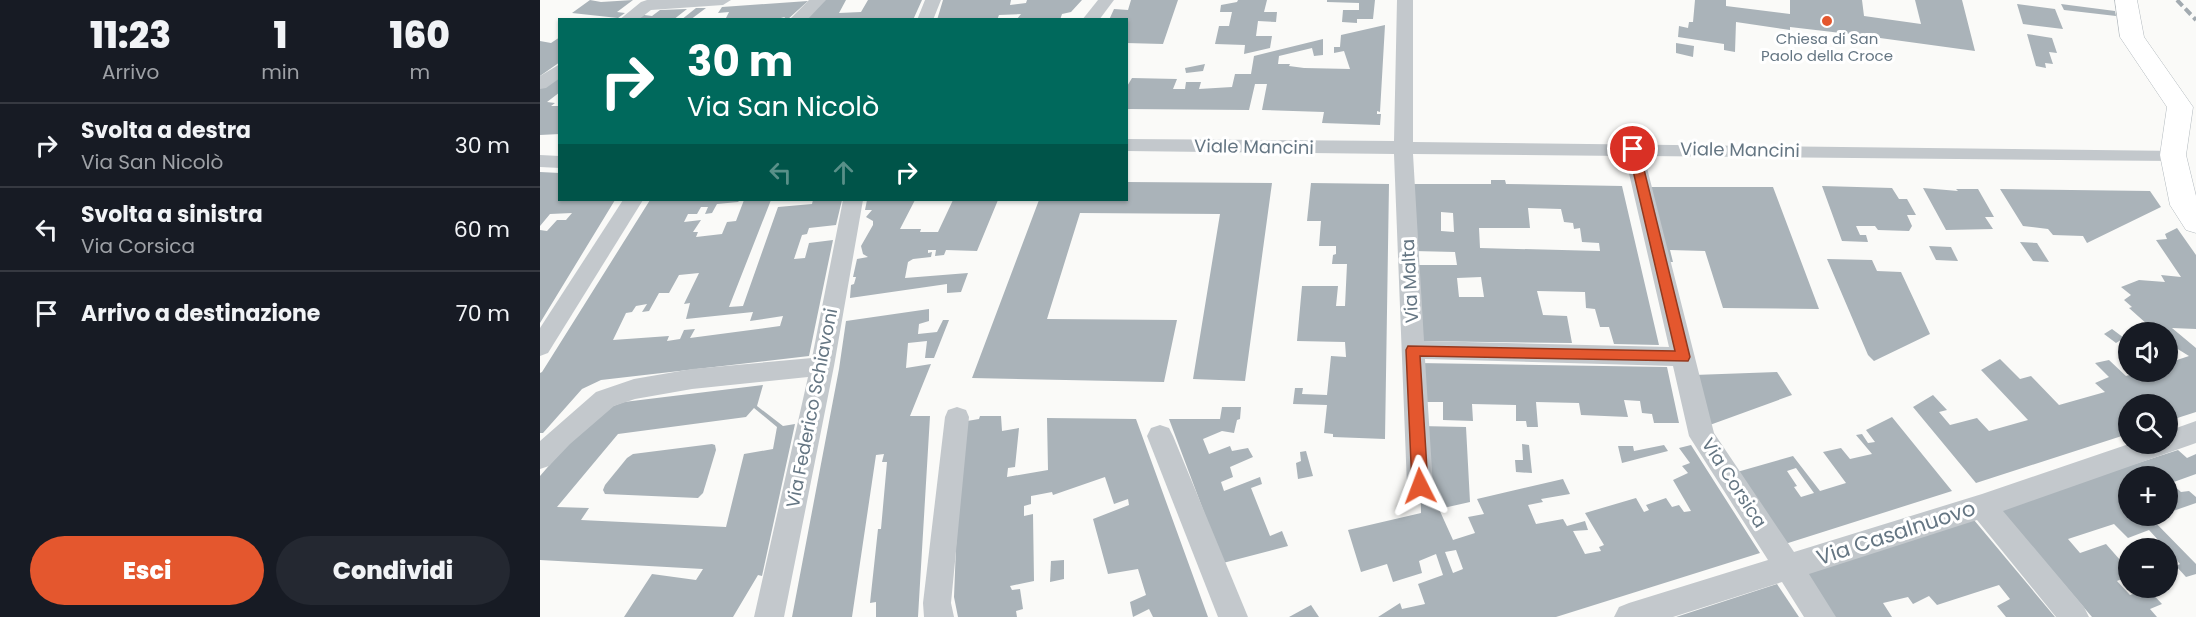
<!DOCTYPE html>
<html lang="it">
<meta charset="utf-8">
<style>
:root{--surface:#171b24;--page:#242831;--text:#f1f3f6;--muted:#9ea1a6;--line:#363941;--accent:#e4572e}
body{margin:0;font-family:Poppins,sans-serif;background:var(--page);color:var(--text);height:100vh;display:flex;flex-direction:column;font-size:22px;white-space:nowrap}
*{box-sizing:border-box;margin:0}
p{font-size:20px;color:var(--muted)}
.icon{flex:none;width:33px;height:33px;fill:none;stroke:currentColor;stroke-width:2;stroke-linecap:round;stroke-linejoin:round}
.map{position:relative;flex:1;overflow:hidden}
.side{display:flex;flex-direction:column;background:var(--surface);width:540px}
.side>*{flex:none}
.hud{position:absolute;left:18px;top:18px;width:570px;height:183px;border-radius:0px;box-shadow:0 2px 4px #0004;background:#00695c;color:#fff;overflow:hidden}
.controls{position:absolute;left:1578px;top:322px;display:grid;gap:12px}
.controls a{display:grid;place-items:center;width:60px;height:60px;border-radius:50%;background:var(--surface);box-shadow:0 2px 4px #0004;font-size:30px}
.pin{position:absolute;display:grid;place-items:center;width:51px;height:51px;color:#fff;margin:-26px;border:3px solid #fff;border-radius:50%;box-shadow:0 2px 6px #0007}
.me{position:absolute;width:66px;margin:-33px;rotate:357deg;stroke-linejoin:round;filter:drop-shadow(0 0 4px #0008)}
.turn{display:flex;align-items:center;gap:21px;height:126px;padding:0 30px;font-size:27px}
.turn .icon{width:78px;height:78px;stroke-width:2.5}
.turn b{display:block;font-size:42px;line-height:51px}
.lanes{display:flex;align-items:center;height:57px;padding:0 30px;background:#0003;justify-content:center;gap:30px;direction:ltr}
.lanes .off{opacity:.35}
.eta{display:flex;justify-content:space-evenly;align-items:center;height:102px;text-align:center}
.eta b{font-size:36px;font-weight:800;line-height:42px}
.action{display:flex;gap:12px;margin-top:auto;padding:12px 30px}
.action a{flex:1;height:69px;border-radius:36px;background:var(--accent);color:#fff;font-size:24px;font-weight:800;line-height:69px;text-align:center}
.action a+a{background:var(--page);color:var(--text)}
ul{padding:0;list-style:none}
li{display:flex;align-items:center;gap:18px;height:84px;padding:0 30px;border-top:2px solid var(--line)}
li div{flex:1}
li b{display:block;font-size:22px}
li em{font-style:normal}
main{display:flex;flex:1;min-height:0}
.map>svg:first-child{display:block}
.building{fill:#aab3b9;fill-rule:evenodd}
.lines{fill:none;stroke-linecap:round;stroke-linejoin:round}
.secondary-casing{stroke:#b3babf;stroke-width:1}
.street{fill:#c3c8cc;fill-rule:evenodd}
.secondary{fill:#fff;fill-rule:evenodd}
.rail{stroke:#a2aab0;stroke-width:4;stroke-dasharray:8 4;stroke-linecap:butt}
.route{fill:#e4572e;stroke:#94391e;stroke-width:1.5}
.poi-dot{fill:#e4572e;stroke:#fff;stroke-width:2}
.labels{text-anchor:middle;stroke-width:6;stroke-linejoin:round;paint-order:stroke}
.far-poi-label{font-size:15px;fill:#657683;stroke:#fff}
.street-label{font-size:18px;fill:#657683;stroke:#fff}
.near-street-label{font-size:21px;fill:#657683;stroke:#fff}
</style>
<main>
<section class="side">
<div class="eta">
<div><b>11:23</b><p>Arrivo</p></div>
<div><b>1</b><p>min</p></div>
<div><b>160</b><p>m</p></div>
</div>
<ul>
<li><svg class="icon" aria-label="right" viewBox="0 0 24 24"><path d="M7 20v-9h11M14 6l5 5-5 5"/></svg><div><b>Svolta a destra</b><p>Via San Nicolò</p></div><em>30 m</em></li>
<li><svg class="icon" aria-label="left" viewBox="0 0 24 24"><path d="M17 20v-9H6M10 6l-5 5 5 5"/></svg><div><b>Svolta a sinistra</b><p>Via Corsica</p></div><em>60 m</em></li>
<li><svg class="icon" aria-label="arrive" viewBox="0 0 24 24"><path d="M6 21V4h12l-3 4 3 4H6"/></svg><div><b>Arrivo a destinazione</b></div><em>70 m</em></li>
</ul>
<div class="action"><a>Esci</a><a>Condividi</a></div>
</section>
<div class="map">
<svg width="1656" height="617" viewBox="0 0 1656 617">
<rect width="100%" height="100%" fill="#fafaf8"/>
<g class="building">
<path d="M50,0L61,2L93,0L77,12L85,13L78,18L32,13Z"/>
<path d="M284,0H306L299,13L321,12L328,0H382L373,20H262Z"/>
<path d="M403,0H471L470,5L486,3L487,0H542L531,12L522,14L520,20L477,19L481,14L459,15L457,20H397Z"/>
<path d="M591,0H638L623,44L586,43V20H569L574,9L588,10Z"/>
<path d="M698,0H727L724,12H737L736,22L718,21L716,36H732L730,48L704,54L705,45L675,44L679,26H689L692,12H680L681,5L697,2Z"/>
<path d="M787,0H835L833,19H817V23L802,22L803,10H819V3L787,2Z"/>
<path d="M1155,0H1186V6L1250,14V0H1322L1324,16L1381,24L1375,0H1422L1435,51L1318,35L1250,27V30L1196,22L1195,52L1184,50V44L1138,37L1139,26L1148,28L1149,22H1153Z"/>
<path d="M268,1L247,20H243L245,17L232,20H185L189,12L178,13L182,7Z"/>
<path d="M1477,4L1515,9L1523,29L1483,24Z"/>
<path d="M1521,4L1575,11L1576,16L1524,10Z"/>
<path d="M156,8H166L150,20H141Z"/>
<path d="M147,9L133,20H90L97,14L112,16L120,10Z"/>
<path d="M845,25L840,112L837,111V114H841L840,125L782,123L784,112L722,110L727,84H715L709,110L586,109V88L592,78L637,79L633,89H645L646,82H661L659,89L692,87L695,74H711L714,56L783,39V55L774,56L772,48L739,56L738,64H750L749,66L764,68L810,69L804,51L794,53V47H800L801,35Z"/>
<path d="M1487,34L1512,38L1517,53L1509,52L1513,64L1505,63L1506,68L1496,66Z"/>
<path d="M20,37V62L0,76V41L11,43Z"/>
<path d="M1136,43L1154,46L1153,57L1136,53Z"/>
<path d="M665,64L663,71L646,73L645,68Z"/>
<path d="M20,73V92L7,102L15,103L11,106H20V134L0,135V87Z"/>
<path d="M0,172L20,173V200H75L0,323V230L7,231L17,220H26L32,213L10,214L0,226Z"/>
<path d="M951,180H965L966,184L1082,186L1119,345L1074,344L1069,327H1060L1055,309L1046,308L1045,292L997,291L1003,315L1027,316L1032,343L875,341V265H917L915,252L874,251L873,184H951ZM988,208L1021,209L1024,222L1033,223L1034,229L1040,228L1042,242L1059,243L1060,251L940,248L939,228H990ZM901,212L913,213L914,232L901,231ZM941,277L944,297H919L917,278Z"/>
<path d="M586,182L732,183L705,381L653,379L680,214L540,213L507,319L637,320L624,382L432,378L499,200H586Z"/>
<path d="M771,183L849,184L845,439L793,437V434L784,433L787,405L753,404L755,388H763L762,394L787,395L791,356L806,357L805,342L757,341L762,286H798L796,306H805L807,264H792L793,255L796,254V246H779L781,221H767Z"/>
<path d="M1282,186L1352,188L1359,199H1367L1376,215H1367L1372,226L1369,231L1338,230L1335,226H1316L1320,235H1326L1328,242L1302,241Z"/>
<path d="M1108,187H1233L1279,309L1183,308L1165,251L1130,250L1133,262H1125Z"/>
<path d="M1383,188L1418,191L1416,189H1438L1454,217H1445L1453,229L1406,230Z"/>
<path d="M1460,189L1610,191L1621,207L1547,243L1543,236L1513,235L1508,229L1483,226Z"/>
<path d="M110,200H200L198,202L177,204L172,213L165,214L168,207H161L157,214H148L144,222L161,220L153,232H158L156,237L182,234L187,222L196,221L204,200H231L189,307L203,306L238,207L272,204L273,200H302L296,225L269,228L267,234L262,235L254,259L265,258L269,243L293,240L269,356L61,380L42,389L3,433H0V373L2,372ZM159,273L144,304L150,303L146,319L213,312L210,321L243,316L240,326L150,338L155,329L144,330L140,339L127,341L129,336L73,340L86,313L92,312L96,306L107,304L102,312L109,311L119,293H129L139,275Z"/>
<path d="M327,200H375L360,229H381L380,232H398L413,200H458L437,251L406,250L404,255L395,256L396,250H388V253L392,252L391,257L373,259L368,262L365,278L428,273L421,292L407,293V284L310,298L311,285L314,284L316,277H313L317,259L328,257L323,254L321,246L333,225V221L326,217L332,210H325Z"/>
<path d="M1637,228L1656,255V329L1632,328L1656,348V412L1628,421V405H1588V434L1436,483L1373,407L1393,395L1407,410L1399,412L1410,425L1437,418L1449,431L1488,420L1441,370L1460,359L1480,379L1491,376L1519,405L1565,392L1555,383L1569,377L1555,363L1569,360L1586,376L1599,372H1628V363L1649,356L1628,343V333H1617L1589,308L1592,307L1584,300L1591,295L1581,287L1599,280L1625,282L1621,275L1641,277L1616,240L1627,239L1625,234Z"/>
<path d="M1480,242L1497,243L1509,262L1493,261Z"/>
<path d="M1389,246L1411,247L1418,261L1396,260Z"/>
<path d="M1287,259L1332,260L1337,271L1361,272L1390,334L1334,361L1328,355Z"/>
<path d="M389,309V321L379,324L378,334L397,332L403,320H409L394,358H385L387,341L368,343L366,368L391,364L370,416H390L378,617H336V602L330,603L338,529H341L347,462H342L344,454L336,455L312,617H252L299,369L306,321Z"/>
<path d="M1572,329L1584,338L1576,343L1564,334Z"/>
<path d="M878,363L1127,367L1139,423H1114L1112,414L1102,413L1100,401L1084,400L1088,417L1041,415L1039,403L996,402L998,427H987L986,421H976V405L932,404L933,421L903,420V402H879Z"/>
<path d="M1237,372L1252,395L1167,426L1154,375Z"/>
<path d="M223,385L217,406L243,426L255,424L222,576L218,575L193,617H84L112,574L156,580L163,569L0,560V476L44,425L65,409L84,402ZM214,408L237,427L233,449L204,454L186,527L41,520L49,508L17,507L78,434L206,417Z"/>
<path d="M682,407H701L700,419L697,420L694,433L682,431L663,439L669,454L690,446L692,451L708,448L713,457L690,467L693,477L681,482L684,491L720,477L722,484L711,488L730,536L742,531L748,546L683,563L629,419H680Z"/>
<path d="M440,416H461L462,431L479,428L475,467L468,468L467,477L508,470L507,418L596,419L668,617H613L609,609L593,617L590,602L606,595L598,569L568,574L553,519L589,505L588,499L574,504L565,477L513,495L512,492L491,496V504L484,506V516L493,514L494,581L470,586L472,590L480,589L483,609L476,611L477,617H418L414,597L421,422L439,419Z"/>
<path d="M1352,417L1412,491L1245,544L1197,472L1253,456L1280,491L1306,483L1283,452L1301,448L1310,459L1332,454L1316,435L1322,434L1328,443L1335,442L1326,430ZM1256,468L1274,493L1261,497L1254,487L1257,486L1247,471Z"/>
<path d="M880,426L926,427L930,502L899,509L913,540L935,533L928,517L944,514L937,499L1023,479L1030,494L1001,499L1003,502L988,505L996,524L1023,519L1027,526L1045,521L1048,530L1033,531L1045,554L1061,551L1059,547L1064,545L1045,513L1096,498L1104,512L1109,510L1106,505L1126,498L1132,507L1139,505L1144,512L1151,511L1133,480L1148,473L1142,466L1150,463L1139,448L1151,445L1220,553L1016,617H838L860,603L862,609L885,604L878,584L903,575L896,554L879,561L882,573L853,582L847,564L821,572L808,530L881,513ZM916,550L923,569L913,573L905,552Z"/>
<path d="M172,444L175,445L176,450L163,493L158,498L65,494L63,490L65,485L87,458L93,454Z"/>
<path d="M982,444L989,445L992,473L976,472L975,460H983Z"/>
<path d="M1124,445L1128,451L1082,463L1078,446H1093L1094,451Z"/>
<path d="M1638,450L1647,458L1656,454V474L1631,483L1641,492L1649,491L1656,497V503L1633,511L1628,506V477H1588V516H1609L1656,564V574L1646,577L1636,566L1640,564L1609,530L1588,538L1574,524L1528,539L1540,553L1566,544L1588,569V576L1577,581L1590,595L1608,589L1622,604L1610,609L1617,617H1552L1459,508Z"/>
<path d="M766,451L773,476L758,479L756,463L761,461L760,452Z"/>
<path d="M1434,520L1515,617H1466L1457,606L1470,599L1459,585L1397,605L1389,596L1373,604L1368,597L1343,603L1352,617H1293L1264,574Z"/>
<path d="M524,560V579L510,582L511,561Z"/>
<path d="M1237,584L1259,617H1136Z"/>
<path d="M771,605L779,617H749Z"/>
</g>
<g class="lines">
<g class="secondary-casing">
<path id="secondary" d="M1575,0H1597L1604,37L1653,107L1646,155L1656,196V233L1646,230L1630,205L1620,155L1627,107L1580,37Z"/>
</g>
<g class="street">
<path d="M107,0H191L183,5L111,10L98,20H79L101,2Z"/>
<path d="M269,0H286L267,20H249Z"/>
<path d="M385,0H401L393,20H377Z"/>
<path d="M558,0H574L559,20H542Z"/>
<path d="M857,0H873V142L1640,151L1643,155L1640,159L1633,161L1104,156L1174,433L1254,552L1442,494L1589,444H1628V431L1656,421V443L1463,511L1544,607L1549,617H1516L1437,520L1269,574L1296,617H1264L1242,582L1133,617H1074L1079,607L1089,603L1228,560L1149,436L1133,366L885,359L893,486L889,494L880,498L871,494L867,486L854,154L586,151V139L854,141ZM873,154L1085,156L1129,347L884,341Z"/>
<path d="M20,64V78L6,88L0,89V76Z"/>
<path d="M0,155L20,156V168L0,167Z"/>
<path d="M83,200H103L8,353L0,356V328Z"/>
<path d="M303,200H323L294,366L244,617H214L268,377L152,389L95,399L74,406L30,444L9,466L0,469V441L56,392L94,379L152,369L272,358Z"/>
<path d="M417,407L426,410L429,417L411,603L414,617H384L383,603L405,417L408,410Z"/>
<path d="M620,425L629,428L633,436L708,617H678L607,436L611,428Z"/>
</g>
<use href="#secondary" class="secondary"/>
<path class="rail" d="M1637,0L1656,20"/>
</g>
<path class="route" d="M1093,145L1099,149L1150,357L1148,361L880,356L888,486L886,491L880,493L874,491L872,486L866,350L868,346L1135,351L1088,149Z"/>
<circle class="poi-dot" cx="1287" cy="21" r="6"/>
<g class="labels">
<g class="far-poi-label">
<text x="1287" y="44">Chiesa di San<tspan x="1287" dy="17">Paolo della Croce</tspan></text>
</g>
<g class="street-label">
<text transform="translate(714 147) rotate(1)" y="6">Viale Mancini</text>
<text transform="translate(1200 150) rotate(1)" y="6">Viale Mancini</text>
<text transform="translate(870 281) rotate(-93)" y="6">Via Malta</text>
<text transform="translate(272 408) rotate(-79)" y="6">Via Federico Schiavoni</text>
<text transform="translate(1194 483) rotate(57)" y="6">Via Corsica</text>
</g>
<g class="near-street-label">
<text transform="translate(1356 533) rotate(-18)" y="7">Via Casalnuovo</text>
</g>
</g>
</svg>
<div class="controls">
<a><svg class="icon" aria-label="sound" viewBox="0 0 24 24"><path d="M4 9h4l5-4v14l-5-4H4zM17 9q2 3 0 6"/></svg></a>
<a><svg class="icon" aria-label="search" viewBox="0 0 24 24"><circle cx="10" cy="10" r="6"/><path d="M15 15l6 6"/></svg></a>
<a>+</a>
<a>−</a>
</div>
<div class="pin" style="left:1093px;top:149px;background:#d93025"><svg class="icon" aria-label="arrive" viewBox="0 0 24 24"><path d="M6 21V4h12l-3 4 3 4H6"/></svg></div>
<svg class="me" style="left:880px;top:486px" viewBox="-20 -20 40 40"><path d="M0-17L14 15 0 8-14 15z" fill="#e4572e" stroke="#fff" stroke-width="4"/></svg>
<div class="hud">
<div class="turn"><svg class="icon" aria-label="right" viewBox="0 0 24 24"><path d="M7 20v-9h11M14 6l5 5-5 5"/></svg><div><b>30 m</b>Via San Nicolò</div></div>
<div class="lanes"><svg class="icon off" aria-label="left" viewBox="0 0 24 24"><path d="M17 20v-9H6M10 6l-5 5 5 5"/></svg><svg class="icon off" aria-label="ahead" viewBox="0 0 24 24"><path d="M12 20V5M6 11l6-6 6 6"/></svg><svg class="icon" aria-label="right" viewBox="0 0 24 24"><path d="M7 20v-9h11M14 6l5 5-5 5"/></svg></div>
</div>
</div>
</main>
